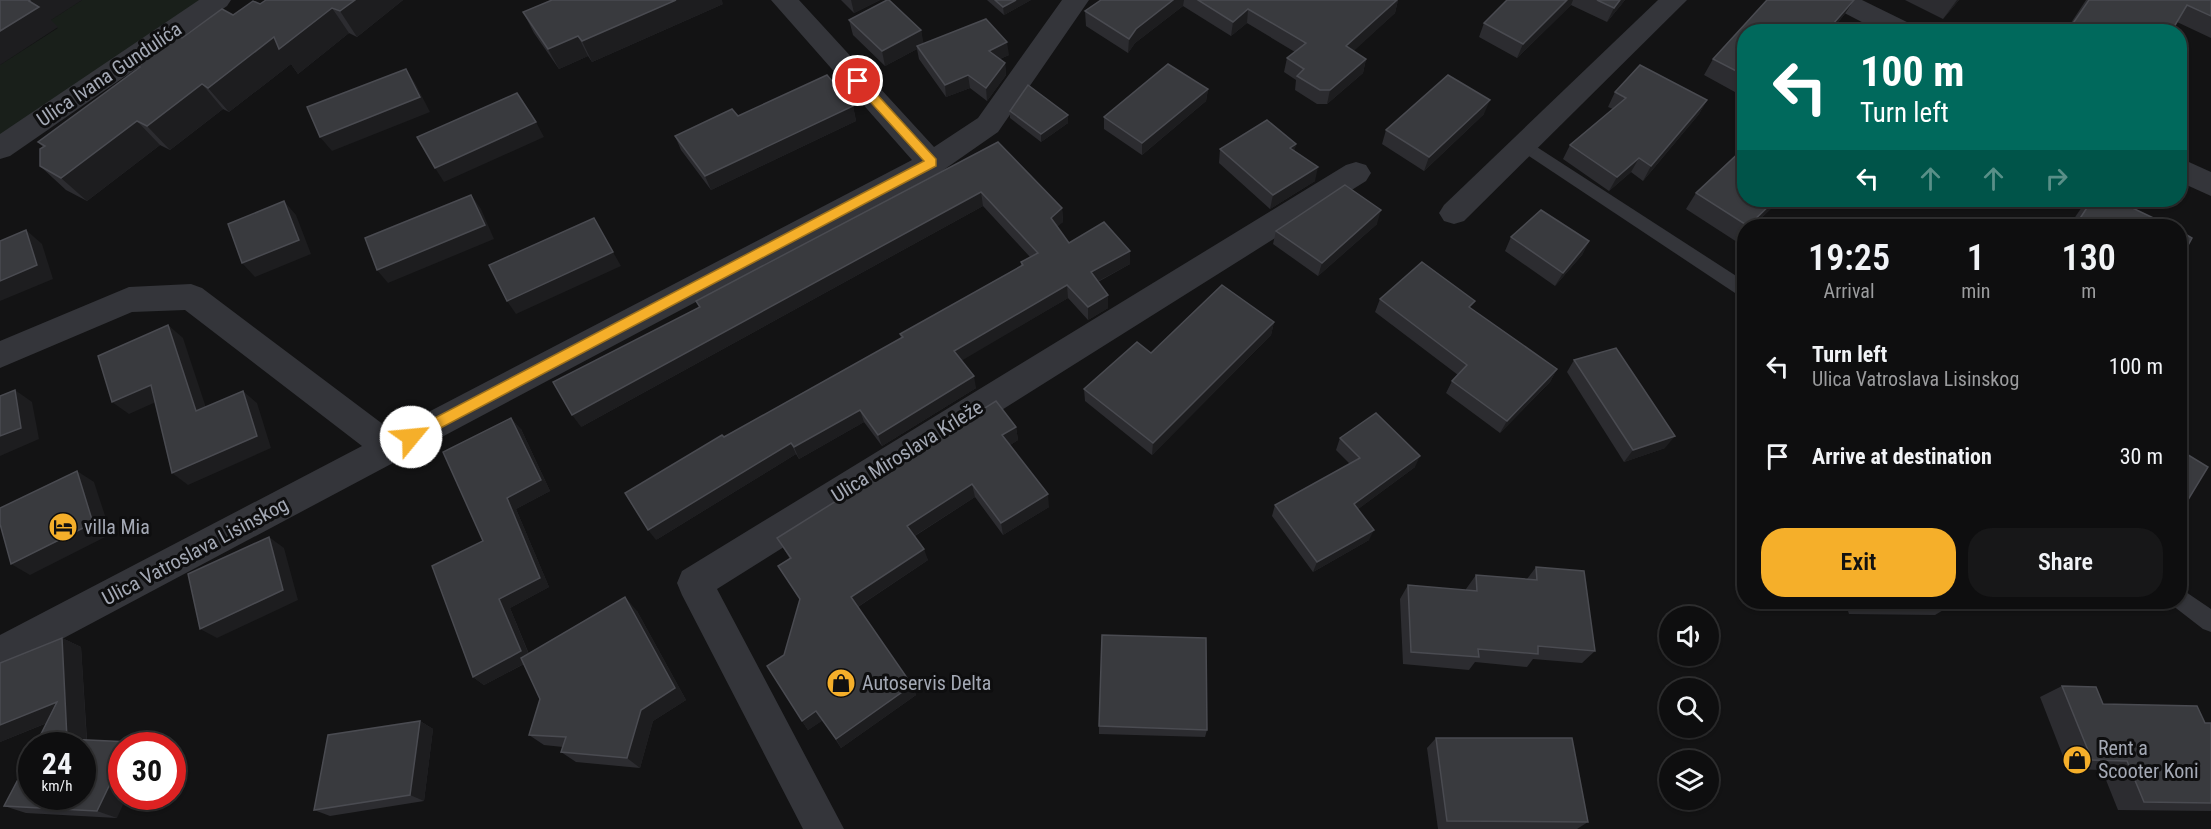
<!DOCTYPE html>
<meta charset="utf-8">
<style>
:root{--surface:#0e0e0f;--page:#171718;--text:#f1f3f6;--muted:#9b9c9e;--line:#2e2e2f;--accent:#f5af2a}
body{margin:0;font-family:"Roboto Condensed",sans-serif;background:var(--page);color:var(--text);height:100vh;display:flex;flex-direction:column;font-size:22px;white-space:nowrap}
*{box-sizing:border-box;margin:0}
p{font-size:20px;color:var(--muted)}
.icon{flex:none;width:33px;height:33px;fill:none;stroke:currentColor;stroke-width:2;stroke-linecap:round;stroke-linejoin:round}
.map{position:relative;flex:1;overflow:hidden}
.drawer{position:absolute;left:1737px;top:219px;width:450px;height:390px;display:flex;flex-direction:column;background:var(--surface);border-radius:24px;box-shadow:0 2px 4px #0004,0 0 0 2px var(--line)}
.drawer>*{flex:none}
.banner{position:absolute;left:1737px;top:24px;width:450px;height:183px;border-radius:24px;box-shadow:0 2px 4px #0004,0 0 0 2px var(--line);background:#00695c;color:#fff;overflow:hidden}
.fabs{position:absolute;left:1659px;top:606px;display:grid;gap:12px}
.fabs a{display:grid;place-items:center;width:60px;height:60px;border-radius:50%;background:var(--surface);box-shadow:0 2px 4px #0004,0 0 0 2px var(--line);font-size:30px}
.speed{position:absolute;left:18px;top:732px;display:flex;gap:12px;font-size:30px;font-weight:700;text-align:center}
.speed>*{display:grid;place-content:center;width:78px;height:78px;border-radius:50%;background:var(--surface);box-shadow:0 2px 4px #0004,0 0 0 2px var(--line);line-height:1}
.speed small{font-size:15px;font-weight:400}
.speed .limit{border:9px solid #d22;background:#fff;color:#111}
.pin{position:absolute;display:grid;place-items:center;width:51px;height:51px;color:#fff;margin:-26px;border:3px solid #fff;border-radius:50%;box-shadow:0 2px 6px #0007}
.me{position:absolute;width:66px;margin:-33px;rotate:62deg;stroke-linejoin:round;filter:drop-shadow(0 0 4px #0008)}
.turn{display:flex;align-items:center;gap:21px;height:126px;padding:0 24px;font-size:27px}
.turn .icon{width:78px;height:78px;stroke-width:2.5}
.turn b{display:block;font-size:42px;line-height:51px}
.lanes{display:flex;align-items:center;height:57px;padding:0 24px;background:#0003;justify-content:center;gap:30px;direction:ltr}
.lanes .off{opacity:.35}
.eta{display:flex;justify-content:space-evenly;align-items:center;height:102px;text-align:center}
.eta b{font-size:36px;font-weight:600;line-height:42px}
.button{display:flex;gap:12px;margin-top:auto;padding:12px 24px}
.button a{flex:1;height:69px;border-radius:24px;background:var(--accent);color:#111;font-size:24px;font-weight:600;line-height:69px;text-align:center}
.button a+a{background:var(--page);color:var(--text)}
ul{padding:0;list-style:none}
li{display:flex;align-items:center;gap:18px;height:90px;padding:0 24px}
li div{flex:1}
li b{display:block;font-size:22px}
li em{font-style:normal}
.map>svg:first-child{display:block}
.green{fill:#191f1a}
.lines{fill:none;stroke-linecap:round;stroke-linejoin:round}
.service{fill:#34353a;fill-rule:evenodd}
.minor{fill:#34353a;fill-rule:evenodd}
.wall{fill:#2c2c30}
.shaded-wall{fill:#1d1d1f}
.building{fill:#393a3e;stroke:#4a4b51;stroke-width:1.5}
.route{fill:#f5af2a;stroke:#9f721b;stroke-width:1.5}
.labels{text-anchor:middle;stroke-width:6;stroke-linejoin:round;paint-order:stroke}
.street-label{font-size:20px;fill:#a4a9b5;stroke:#0e0e0f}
.poi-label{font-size:20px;fill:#a4a9b5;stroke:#0e0e0f;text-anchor:start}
</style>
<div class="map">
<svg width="2211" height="829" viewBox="0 0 2211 829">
<rect width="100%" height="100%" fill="#131314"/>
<path class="green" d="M82,0H218L0,148V65L58,28L48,22Z"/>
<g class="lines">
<g class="service">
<path d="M1526,140L1744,281V297L1738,295L1520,150L1518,146L1520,142Z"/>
<path d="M2180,588L2211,609V632L2203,629L2172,605L2171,602H2180Z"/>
</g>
<g class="minor">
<path d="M199,0H231L227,6L10,156L0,159V134Z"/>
<path d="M771,0H799L934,147L978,118L1062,0H1089L998,132L942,171L0,672V635L362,446L185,310L132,312L0,368V341L129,287L191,284L202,288L392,431L912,160Z"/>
<path d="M1658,0H1687L1464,221L1454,224L1444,221L1439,213L1444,205Z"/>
<path d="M1827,0H1862L1913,25L1917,32H1881L1831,6Z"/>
<path d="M2180,158L2211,172V196L2180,182Z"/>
<path d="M1356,162L1366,165L1371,173L1366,181L717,589L844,829H803L682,595L677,583L682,571L1346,165Z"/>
</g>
</g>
<g class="wall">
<path d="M266,0H403L357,37L349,33L298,74L291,64L229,112L223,109L170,150L160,145L87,201L66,190L40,166L43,147L38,142L139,69L135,64L182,38L233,15L260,4Z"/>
<path d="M841,0H880L854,13Z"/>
<path d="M987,0H1031L1004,15Z"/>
<path d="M1101,0H1398L1395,13L1353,51L1366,59L1363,73L1327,104H1317L1295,90L1296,80L1284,72L1287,58L1295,52L1247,23L1231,36L1183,6L1135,43L1128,53L1086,26L1085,11Z"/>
<path d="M1507,0H1625L1607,22L1571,5L1517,58L1479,37L1484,23Z"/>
<path d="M1767,0H1854L1844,15L1830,32H1744V97L1704,75L1713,59Z"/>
<path d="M1905,0H1959L1943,19Z"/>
<path d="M2086,0H2211V38L2177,22L2171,32H2065Z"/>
<path d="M723,4L592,62L588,56L559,69L534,33L523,12Z"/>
<path d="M849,20L921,30L923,44L1009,55L1000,59L1005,63L1006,75L987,101L970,88L946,97L919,59L917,49L885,66L853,35Z"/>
<path d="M1208,89L1206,101L1142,155L1104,129V117Z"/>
<path d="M1615,92L1707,100L1699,114L1643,181L1631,172L1609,191L1563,159L1570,145L1613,109L1608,107Z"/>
<path d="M853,106L856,121L711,190L681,150L675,136L738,116Z"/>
<path d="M1010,111L1068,115V123L1041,142L1010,118Z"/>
<path d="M1484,114L1424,171L1382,144L1386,130Z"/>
<path d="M998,142L1062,208L1063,222L1057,226L1069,243L1130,264L1098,282L1108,295V308L1088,320L1068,298L961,360L976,388L882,446L864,422L799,459L796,454L656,540L901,338L900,334L1021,267V262L1030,257L983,206L581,427L699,307L696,301Z"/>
<path d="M1296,144L1294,151L1315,181L1270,209L1219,163L1220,149Z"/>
<path d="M1696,193L1744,200H1780L1753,226H1744V235L1737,242L1686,209Z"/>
<path d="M2089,200H2116L2170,226H2069L2084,204Z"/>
<path d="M1377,224L1318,276L1273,244L1276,231Z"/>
<path d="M1511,237L1589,241L1582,255L1555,286L1505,251Z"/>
<path d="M1380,299L1472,309L1557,369L1550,382L1500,433L1446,393L1452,381L1458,375L1375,312Z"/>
<path d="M1274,322L1271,335L1152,455L1085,401L1084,389L1151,353Z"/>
<path d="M1574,360L1665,448L1624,462L1567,372Z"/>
<path d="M1016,427L1018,440L1010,445L1049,507L1003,535L975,497L915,536L928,560L858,607L912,685L916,695L841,748L823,720L808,730L802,721L784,655L800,600L778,566L790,559L777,538Z"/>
<path d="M521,429L550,491L516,509L549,587L510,608L529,654L637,611L686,700L653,721L640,768L576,762L561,752L563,747L544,745L529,735L540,699L524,664L484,685L473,677L483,541Z"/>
<path d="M1340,438L1415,467L1358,509L1369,540L1313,572L1272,516L1275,505L1350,464L1336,450Z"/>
<path d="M1536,567L1595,651L1582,663L1533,659L1527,667L1475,662L1469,670L1403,664L1400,599L1408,585L1466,590V589L1476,575L1527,579Z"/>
<path d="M1845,602H1949L1950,606L1935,615L1849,614Z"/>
<path d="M62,638L81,647L87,740L117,818L26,813L4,806L47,723L0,742V663Z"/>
<path d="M2062,686L2103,704L2205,723H2211V811L2118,810L2102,770L2068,769L2040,697Z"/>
<path d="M420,721L433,729L424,801L330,816L314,810Z"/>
<path d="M1099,726L1207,730L1205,737L1099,734Z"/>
<path d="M1436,738L1588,822L1577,829H1438L1427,748Z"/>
</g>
<g class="shaded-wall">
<path d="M30,0H82L51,20L58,27L0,65V31Z"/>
<path d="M355,0H403L357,37L340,11Z"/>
<path d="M676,0H722L723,4L592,62L582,41Z"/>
<path d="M851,0H880L854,13Z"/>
<path d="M1016,0H1031L1004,15L1003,7Z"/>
<path d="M1173,0H1184L1183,6L1135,43L1128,53L1129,39L1136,29Z"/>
<path d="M1397,0H1398L1395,13L1343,61L1346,46Z"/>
<path d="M1567,0H1573L1571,5L1517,58L1523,44Z"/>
<path d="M1620,0H1625L1607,22L1614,8Z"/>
<path d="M1854,0L1844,15L1830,32H1826Z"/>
<path d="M1957,0H1959L1943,19Z"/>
<path d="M332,8L349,33L298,74L291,64L229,112L208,88L274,37Z"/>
<path d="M1248,9L1247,23L1231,36L1233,22Z"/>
<path d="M921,30L924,45L917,46V49L885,66L882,51Z"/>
<path d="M578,36L588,56L559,69L548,49Z"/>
<path d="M1007,42L1009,55L990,63L989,51Z"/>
<path d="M1366,59L1363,73L1327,104L1330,90Z"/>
<path d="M1005,63L1006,75L987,101L986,88Z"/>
<path d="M406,69L415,83L430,112L332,151L320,137Z"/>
<path d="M968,75L970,88L946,97L945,85Z"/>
<path d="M202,84L223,109L170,150L147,126Z"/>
<path d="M1208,89L1206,101L1142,155V143Z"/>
<path d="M1490,100L1484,114L1424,171L1429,157Z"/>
<path d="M1707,100L1699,114L1643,181L1651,166Z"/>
<path d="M853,106L856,121L711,190L705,176Z"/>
<path d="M1068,115V123L1041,142V134Z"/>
<path d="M137,121L160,145L87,201L61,178Z"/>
<path d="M536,122L544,137L444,182L435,168Z"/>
<path d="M1296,144L1293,158L1290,148Z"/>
<path d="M1639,158L1631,172L1609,191L1617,177Z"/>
<path d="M1318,167L1315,181L1270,209L1273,195Z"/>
<path d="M981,192L983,206L581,427L572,415Z"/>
<path d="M471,195L481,209L494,239L388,283L377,270Z"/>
<path d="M1775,200H1780L1753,226H1748Z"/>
<path d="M284,201L296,215L311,254L255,277L242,263Z"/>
<path d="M1062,208L1063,222L1052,231L1051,218Z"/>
<path d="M1381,210L1377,224L1318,276L1322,263Z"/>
<path d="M26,230L42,244L53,279L0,301V281Z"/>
<path d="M1589,241L1582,255L1555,286L1563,273Z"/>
<path d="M1130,251V264L1091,285V272Z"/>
<path d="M613,252L621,266L516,314L507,301Z"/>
<path d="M1067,285L1068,298L956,364L954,351Z"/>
<path d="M1108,295V308L1088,320V307Z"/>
<path d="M1274,322L1271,335L1152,455L1153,443Z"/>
<path d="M168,325L183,338L211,423L196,411Z"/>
<path d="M1557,369L1550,382L1500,433L1507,421Z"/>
<path d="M974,376L976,388L882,446L878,435Z"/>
<path d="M151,385L167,397L129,414L112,402Z"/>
<path d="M15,390L32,402L39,439L0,456V436Z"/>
<path d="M243,391L257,403L271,448L188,485L172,473Z"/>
<path d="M860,410L864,422L799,459L794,447Z"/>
<path d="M511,418L521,429L550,491L516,509L549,587L510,608L531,660L484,685L473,677L499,599L507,498Z"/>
<path d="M1016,427L1018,440L1004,449L1002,435Z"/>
<path d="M1675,436L1665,448L1624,462L1633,450Z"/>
<path d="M791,443L796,454L656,540L648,530Z"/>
<path d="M1420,456L1415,467L1350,515L1354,504Z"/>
<path d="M77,471L94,482L111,534L30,575L11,564Z"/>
<path d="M972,484L975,497L911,538L907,526Z"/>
<path d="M1048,494L1049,507L1003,535L1001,523Z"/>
<path d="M1374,530L1369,540L1313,572L1317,562Z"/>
<path d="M269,537L284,548L298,600L217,638L200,629Z"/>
<path d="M924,549L928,560L856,608L851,597Z"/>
<path d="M625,597L637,611L686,700L653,721L640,768L627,758Z"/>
<path d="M62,638L81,647L87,746L67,739L66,715L0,742V725Z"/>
<path d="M912,685L916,695L841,748L836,739Z"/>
<path d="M816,711L823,720L808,730L802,721Z"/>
<path d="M420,721L433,729L424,801L410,795Z"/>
<path d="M130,742L138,746H128Z"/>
<path d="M122,759V796H127L117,818L97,811Z"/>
</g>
<g class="building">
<path d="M0,0H30L29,1L39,7L0,31Z"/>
<path d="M266,0H355L340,11L332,8L279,49L274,37L208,88L202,84L147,126L137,121L61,178L40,166V149L45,146L38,142L140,67L135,64L175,35L182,38L222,9L233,15L253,1L260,4Z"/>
<path d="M552,0H676L582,41L578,36L548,49L523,12Z"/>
<path d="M887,0H889L921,30L882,51L849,20Z"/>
<path d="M995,0H1016L1003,7Z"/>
<path d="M1101,0H1173L1136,29L1129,39L1085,11Z"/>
<path d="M1198,0H1397L1346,46L1366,59L1330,90H1320L1297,76L1304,69L1287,58L1306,43L1248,9L1233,22Z"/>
<path d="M1507,0H1567L1523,44L1484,23Z"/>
<path d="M1597,0H1620L1614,8Z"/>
<path d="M1767,0H1854L1826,32H1744V75L1713,59Z"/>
<path d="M2089,0H2211V16L2187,5L2171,32H2067Z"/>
<path d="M986,19L1007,42L989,51L1005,63L986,88L968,75L945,85L917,46Z"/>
<path d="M1168,64L1208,89L1142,143L1104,117Z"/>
<path d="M1640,65L1707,100L1651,166L1639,158L1617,177L1570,145L1626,98L1615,92Z"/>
<path d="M406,69L420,97L320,137L307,107Z"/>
<path d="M827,75L853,106L705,176L675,136L732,109L738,116Z"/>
<path d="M1448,75L1490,100L1429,157L1386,130Z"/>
<path d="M1028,85L1068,115L1041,134L1010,111Z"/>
<path d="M517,93L536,122L435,168L417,137Z"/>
<path d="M1267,120L1296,144L1290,148L1318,167L1273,195L1220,149Z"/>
<path d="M998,142L1062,208L1051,218L1069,243L1104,222L1130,251L1091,272L1108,295L1088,307L1067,285L954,351L974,376L878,435L860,410L794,447L791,443L648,530L625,493L722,435L724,437L903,337L900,334L1023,265L1021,262L1038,253L981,192L572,415L553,382L700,307L696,301Z"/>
<path d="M1744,148V200H1775L1748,226L1696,193Z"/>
<path d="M1345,185L1381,210L1322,263L1276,231Z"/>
<path d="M471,195L485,225L377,270L365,238Z"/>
<path d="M2092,200H2116L2170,226H2084L2077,223Z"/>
<path d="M284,201L299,240L242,263L228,224Z"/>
<path d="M1541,210L1589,241L1563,273L1511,237Z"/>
<path d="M594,218L613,252L507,301L489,265Z"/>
<path d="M26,230L37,265L0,281V241Z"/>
<path d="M2180,231L2192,238L2180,260Z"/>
<path d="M1422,262L1475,301L1469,307L1557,369L1507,421L1452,381L1467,365L1380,299Z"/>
<path d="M1222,285L1274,322L1153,443L1084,389L1137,342L1151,353Z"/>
<path d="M168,325L196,411L243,391L257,436L172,473L151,385L112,402L98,356Z"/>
<path d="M1616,348L1675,436L1633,450L1574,360Z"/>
<path d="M15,390L21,428L0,436V396Z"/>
<path d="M996,401L1016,427L1002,435L1048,494L1001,523L972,484L907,526L924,549L851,597L912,685L836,739L816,711L802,721L767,666L784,655L800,599L778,566L791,558L777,538Z"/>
<path d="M1376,413L1420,456L1354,504L1374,530L1317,562L1275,505L1360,458L1340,438Z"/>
<path d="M511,418L541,480L507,498L540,578L499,599L521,651L473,677L432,566L483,541L443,452Z"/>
<path d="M2180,450L2208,467L2180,513Z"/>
<path d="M77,471L93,523L11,564L0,524V508Z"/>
<path d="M269,537L283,590L200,629L188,574Z"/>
<path d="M1536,567L1584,571L1595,651L1538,646V654L1478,649L1479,657L1411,652L1408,585L1477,591L1476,575L1537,580Z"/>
<path d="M625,597L675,688L641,710L627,758L561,752L566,737L529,735L540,699L521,658Z"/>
<path d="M1862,602H1949L1950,606L1863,604Z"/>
<path d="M1102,635L1206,638L1207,730L1099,726Z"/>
<path d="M62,638L67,739L130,742L128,746H122V759L97,811L4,806L32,753V796H82V746H35L57,702L0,725V663Z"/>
<path d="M2062,686L2096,687L2103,704L2197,706L2205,723H2211V803L2144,802L2127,761L2092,760Z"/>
<path d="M420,721L410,795L314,810L328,735Z"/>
<path d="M1436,738H1572L1588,822L1447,821Z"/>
</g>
<path class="route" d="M858,77L862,78L936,159V166L416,441H406L404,437L406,433L924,161L854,84V78Z"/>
<defs>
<g id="hotel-disc" transform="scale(1.5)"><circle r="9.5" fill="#f5af2a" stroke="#0e0e0f"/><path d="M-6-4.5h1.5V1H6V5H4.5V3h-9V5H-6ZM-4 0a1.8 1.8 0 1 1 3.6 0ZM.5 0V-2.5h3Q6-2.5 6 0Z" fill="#111"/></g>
<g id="shop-disc" transform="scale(1.5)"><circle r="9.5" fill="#f5af2a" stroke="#0e0e0f"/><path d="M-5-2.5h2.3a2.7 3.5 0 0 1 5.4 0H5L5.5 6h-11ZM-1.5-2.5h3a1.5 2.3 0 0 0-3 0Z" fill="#111"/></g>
</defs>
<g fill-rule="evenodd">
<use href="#hotel-disc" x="63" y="527"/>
<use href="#shop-disc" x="841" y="683"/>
<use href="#shop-disc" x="2077" y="760"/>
</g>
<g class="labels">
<g class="street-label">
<text transform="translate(109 74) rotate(-34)" y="7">Ulica Ivana Gundulića</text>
<text transform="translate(907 451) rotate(-32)" y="7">Ulica Miroslava Krleže</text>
<text transform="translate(195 551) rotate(-28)" y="7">Ulica Vatroslava Lisinskog</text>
</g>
<g class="poi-label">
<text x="84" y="534">villa Mia</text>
<text x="862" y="690">Autoservis Delta</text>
<text x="2098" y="755">Rent a<tspan x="2098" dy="23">Scooter Koni</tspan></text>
</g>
</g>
</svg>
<div class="fabs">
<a><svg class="icon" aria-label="sound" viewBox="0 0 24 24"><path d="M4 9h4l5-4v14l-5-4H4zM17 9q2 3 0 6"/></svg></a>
<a><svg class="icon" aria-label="search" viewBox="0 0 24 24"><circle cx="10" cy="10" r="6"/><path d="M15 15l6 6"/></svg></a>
<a><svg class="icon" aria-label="layers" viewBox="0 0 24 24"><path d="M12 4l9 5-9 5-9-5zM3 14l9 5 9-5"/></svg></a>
</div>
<div class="speed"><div>24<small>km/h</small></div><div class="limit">30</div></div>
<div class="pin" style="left:858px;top:81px;background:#d93025"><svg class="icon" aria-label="arrive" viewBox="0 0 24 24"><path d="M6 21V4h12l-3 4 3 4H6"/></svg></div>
<svg class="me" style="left:411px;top:437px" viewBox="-20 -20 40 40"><circle r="19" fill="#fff"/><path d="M0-13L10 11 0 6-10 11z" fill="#f5af2a"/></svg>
<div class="banner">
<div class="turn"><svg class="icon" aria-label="left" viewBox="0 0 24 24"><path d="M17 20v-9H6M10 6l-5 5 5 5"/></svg><div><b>100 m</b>Turn left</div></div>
<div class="lanes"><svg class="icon" aria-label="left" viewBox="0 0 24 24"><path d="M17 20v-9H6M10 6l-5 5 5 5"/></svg><svg class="icon off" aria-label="ahead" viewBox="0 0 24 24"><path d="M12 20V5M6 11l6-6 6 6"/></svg><svg class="icon off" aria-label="ahead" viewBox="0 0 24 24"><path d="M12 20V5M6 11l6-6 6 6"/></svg><svg class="icon off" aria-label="right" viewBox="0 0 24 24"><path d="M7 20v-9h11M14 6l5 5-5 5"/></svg></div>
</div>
<section class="drawer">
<div class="eta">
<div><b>19:25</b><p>Arrival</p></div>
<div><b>1</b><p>min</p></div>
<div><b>130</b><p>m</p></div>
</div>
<ul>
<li><svg class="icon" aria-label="left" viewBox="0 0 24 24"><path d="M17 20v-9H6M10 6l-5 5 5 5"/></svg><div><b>Turn left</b><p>Ulica Vatroslava Lisinskog</p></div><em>100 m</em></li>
<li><svg class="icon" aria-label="arrive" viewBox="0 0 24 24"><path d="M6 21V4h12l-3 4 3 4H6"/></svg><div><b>Arrive at destination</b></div><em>30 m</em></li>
</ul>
<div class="button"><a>Exit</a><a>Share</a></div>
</section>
</div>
